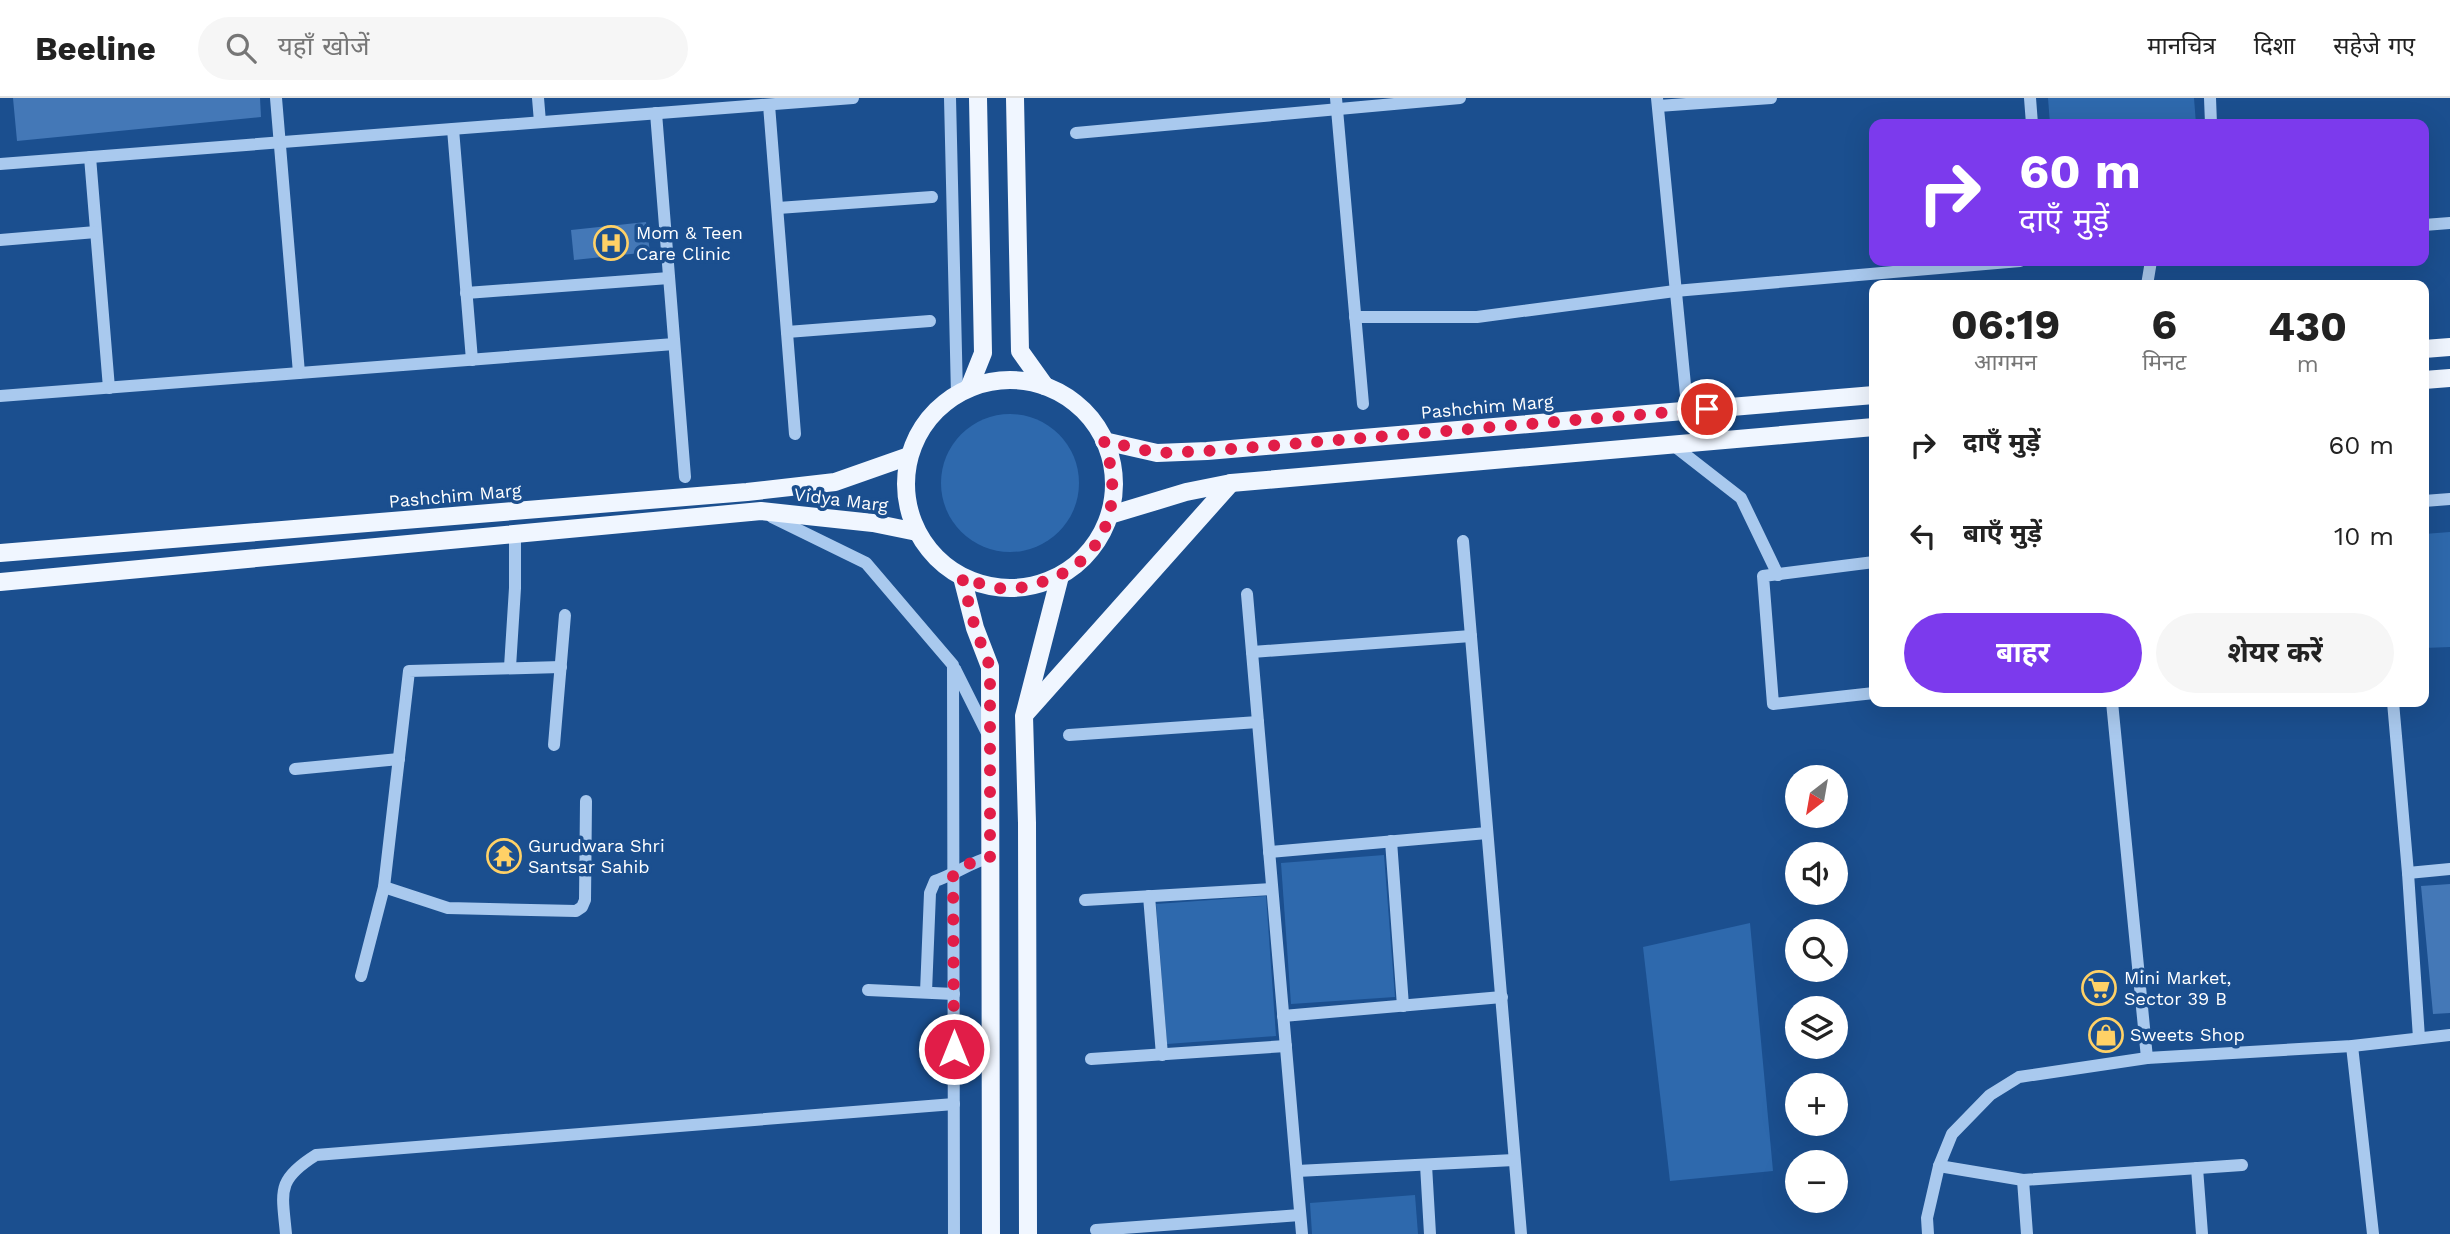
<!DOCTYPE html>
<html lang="hi">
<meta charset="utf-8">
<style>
:root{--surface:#fff;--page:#f6f6f6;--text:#222;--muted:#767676;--line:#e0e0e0;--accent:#7c3aed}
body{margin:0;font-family:"Work Sans","Noto Sans Devanagari",sans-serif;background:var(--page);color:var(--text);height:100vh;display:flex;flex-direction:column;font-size:26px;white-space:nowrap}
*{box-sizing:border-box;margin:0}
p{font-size:23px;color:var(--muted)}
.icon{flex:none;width:38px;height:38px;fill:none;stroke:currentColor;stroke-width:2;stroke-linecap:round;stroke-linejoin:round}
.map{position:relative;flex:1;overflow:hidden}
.details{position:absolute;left:1869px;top:182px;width:560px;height:427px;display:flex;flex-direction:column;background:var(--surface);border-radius:14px;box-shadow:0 7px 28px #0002}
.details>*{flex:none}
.guide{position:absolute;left:1869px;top:21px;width:560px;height:147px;border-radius:14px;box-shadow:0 7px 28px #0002;background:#7c3aed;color:#fff;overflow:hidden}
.needle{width:46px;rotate:211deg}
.tools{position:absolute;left:1785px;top:667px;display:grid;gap:14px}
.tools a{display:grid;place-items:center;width:63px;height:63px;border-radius:50%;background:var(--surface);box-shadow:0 7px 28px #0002;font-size:35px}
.pin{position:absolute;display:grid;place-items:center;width:60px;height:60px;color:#fff;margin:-30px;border:4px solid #fff;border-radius:50%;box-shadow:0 2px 7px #0007}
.me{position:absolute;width:77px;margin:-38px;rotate:0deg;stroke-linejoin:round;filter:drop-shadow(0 0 5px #0008)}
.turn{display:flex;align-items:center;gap:24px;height:147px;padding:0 35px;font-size:32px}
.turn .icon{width:91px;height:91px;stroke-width:2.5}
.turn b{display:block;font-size:49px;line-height:60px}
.eta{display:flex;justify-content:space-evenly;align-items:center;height:119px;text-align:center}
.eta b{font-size:42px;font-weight:700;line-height:49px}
.action{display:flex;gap:14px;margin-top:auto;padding:14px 35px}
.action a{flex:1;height:80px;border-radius:42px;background:var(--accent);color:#fff;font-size:28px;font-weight:700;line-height:80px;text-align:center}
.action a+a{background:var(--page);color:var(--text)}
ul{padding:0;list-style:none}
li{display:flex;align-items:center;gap:21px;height:91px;padding:0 35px}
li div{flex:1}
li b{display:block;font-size:26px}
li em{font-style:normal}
header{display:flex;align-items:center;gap:42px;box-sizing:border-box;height:98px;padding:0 35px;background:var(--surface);border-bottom:2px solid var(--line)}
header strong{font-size:33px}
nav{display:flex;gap:38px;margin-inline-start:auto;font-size:24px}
.search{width:490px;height:63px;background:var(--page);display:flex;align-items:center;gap:18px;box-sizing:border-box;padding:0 24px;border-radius:38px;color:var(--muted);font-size:26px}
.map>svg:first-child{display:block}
.green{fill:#2e69ad}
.building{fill:#4478b7}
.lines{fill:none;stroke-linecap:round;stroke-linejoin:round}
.minor{stroke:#a9c9ee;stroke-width:12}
.major{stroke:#f0f6ff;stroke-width:18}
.route{stroke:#e11d48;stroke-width:12;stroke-dasharray:0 21.6}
.labels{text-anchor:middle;stroke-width:7;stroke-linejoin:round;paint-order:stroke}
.poi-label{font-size:18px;fill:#fff;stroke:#1b4f8f;text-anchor:start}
.street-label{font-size:18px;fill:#fff;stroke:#1b4f8f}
</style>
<header>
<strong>Beeline</strong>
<div class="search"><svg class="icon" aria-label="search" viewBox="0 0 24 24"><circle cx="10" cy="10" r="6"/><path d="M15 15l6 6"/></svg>यहाँ खोजें</div>
<nav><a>मानचित्र</a><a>दिशा</a><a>सहेजे गए</a></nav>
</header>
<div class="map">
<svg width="2450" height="1136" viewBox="0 0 2450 1136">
<rect width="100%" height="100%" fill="#1b4f8f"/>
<g class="green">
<path d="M2048,0H2194L2196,26H2050Z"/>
<circle cx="1010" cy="385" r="69"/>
<path d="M2450,434V549L2424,550V436Z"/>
<path d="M1384,757L1395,899L1291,906L1281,765Z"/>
<path d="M1266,798L1276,938L1167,946L1156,806Z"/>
<path d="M1750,825L1773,1073L1670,1083L1643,849Z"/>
<path d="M1415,1097L1418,1136H1312L1310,1105Z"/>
</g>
<g class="building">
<path d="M13,0H260L261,19L17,43Z"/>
<path d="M646,124L650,154L574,162L571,132Z"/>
<path d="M2450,786V915L2433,916L2421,788Z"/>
</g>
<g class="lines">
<g class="minor">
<path d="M276,0L299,275"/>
<path d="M538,0L540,24"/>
<path d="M950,0L957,297"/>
<path d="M1336,0L1363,306"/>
<path d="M1657,0L1686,297"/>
<path d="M2030,0L2032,26"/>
<path d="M2210,0L2211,26"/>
<path d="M769,7L795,336"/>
<path d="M1658,8L1771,0"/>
<path d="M656,15L685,379"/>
<path d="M453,31L472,262"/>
<path d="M1076,35L1460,0"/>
<path d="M90,59L109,290"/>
<path d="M0,66L853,0"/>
<path d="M778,110L932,99"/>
<path d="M2424,127L2450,125"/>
<path d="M0,142L96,134"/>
<path d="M2147,187L2151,163"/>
<path d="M466,195L669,180"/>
<path d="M1355,219H1477L1675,193L2020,163"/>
<path d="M787,234L930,223"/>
<path d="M0,298L674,246"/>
<path d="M1673,347L1741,400L1778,477"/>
<path d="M2424,403L2450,401"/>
<path d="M772,419L866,465L953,567L954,1136"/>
<path d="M1463,443L1521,1136"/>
<path d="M1874,464L1763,478L1773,606L1874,595"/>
<path d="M1247,496L1302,1136"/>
<path d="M1252,554L1471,538"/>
<path d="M510,569L515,490V437"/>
<path d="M955,571L989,639"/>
<path d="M2112,604L2147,960"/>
<path d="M2393,604L2408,775L2419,940"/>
<path d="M1069,637L1258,624"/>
<path d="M554,647L565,517"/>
<path d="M295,671L399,661"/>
<path d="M1391,743L1403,908"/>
<path d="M1269,754L1487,735"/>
<path d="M2408,775L2450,771"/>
<path d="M384,789L448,810L576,813L582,809L585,802L586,703"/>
<path d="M1149,798L1162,957"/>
<path d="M1085,802L1272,791"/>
<path d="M361,878L384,789L409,573L561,569"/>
<path d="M868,892L954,896"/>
<path d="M926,894L930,795L935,783C955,776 970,765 990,759"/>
<path d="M1283,918L1502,899"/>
<path d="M2352,948L2373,1136"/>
<path d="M1091,961L1286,948"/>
<path d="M1426,1067L1430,1136"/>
<path d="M1939,1068L2023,1082L2242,1067"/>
<path d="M2197,1070L2202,1136"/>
<path d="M1297,1073L1514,1062"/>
<path d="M2023,1082L2027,1136"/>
<path d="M1096,1132L1300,1117"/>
<path d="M286,1136C282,1093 276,1082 316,1057L954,1006"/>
<path d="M1928,1136L1927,1120L1939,1068L1952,1036L1990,997L2019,979L2147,960L2352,948L2450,937"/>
</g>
<g class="major">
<path d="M1015,0L1020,253L1045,288"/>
<path d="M2424,251L2450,249"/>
<path d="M2424,282L2450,280"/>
<circle cx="1010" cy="386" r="104"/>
<path d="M969,290L983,255L978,0"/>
<path d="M1104,343L1157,355L1207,353L1874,297"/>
<path d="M1110,417L1186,394L1231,385L1874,329"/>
<path d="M0,455L747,394L835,384L909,358"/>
<path d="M962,479L975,530L990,569L991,1136"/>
<path d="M0,484L761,413L873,425L917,434"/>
<path d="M1026,615L1231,385"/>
<path d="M1028,1136L1027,725L1024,618L1060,478"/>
</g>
</g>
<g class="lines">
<path class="route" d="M954,951L953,777L972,764L990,759V569L975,530L962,479C972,482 982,487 992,489C1010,493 1029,489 1045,483C1109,461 1124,402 1104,343L1157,355L1208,353L1707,311"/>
</g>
<defs>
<g id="hospital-ring" transform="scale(1.75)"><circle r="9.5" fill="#1b4f8f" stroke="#ffd166" stroke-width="1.5"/><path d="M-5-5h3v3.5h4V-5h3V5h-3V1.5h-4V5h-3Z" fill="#ffd166"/></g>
<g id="temple-ring" transform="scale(1.75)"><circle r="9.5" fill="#1b4f8f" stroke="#ffd166" stroke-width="1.5"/><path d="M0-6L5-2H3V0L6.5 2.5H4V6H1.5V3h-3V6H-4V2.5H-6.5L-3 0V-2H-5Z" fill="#ffd166"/></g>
<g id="supermarket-ring" transform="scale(1.75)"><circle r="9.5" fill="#1b4f8f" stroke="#ffd166" stroke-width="1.5"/><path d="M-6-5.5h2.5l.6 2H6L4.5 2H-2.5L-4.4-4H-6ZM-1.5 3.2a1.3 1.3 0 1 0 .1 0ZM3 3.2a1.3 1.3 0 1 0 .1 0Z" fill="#ffd166"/></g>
<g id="shop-ring" transform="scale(1.75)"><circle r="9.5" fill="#1b4f8f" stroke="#ffd166" stroke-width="1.5"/><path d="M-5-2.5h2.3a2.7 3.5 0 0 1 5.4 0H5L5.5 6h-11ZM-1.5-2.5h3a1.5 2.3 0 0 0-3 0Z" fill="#ffd166"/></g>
</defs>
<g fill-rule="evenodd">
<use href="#hospital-ring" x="611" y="145"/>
<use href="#temple-ring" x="504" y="758"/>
<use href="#supermarket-ring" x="2099" y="890"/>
<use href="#shop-ring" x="2106" y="937"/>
</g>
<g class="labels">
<g class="poi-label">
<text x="636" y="141">Mom &amp; Teen<tspan x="636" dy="21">Care Clinic</tspan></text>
<text x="528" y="754">Gurudwara Shri<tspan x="528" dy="21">Santsar Sahib</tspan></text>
<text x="2124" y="886">Mini Market,<tspan x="2124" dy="21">Sector 39 B</tspan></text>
<text x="2130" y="943">Sweets Shop</text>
</g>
<g class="street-label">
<text transform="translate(1487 309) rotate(-5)" y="6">Pashchim Marg</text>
<text transform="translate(455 398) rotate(-5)" y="6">Pashchim Marg</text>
<text transform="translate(841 402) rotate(7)" y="6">Vidya Marg</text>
</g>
</g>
</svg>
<div class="tools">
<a><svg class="needle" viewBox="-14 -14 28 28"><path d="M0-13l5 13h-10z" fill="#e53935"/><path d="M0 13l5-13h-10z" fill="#767676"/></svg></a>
<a><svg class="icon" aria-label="sound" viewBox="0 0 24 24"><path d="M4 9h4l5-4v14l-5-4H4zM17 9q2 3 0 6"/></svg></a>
<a><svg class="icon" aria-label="search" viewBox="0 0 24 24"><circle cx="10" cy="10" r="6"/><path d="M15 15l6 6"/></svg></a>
<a><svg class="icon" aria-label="layers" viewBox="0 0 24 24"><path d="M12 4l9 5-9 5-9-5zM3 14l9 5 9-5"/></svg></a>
<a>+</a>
<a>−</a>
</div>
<div class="pin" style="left:1707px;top:311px;background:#d93025"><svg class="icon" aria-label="arrive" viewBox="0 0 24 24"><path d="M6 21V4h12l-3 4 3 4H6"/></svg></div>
<svg class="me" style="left:954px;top:951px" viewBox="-20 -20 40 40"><circle r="17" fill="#e11d48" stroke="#fff" stroke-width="3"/><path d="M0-11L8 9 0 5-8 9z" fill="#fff"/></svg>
<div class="guide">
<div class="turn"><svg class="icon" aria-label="right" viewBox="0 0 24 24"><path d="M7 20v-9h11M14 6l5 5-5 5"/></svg><div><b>60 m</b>दाएँ मुड़ें</div></div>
</div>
<section class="details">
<div class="eta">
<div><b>06:19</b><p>आगमन</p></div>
<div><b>6</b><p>मिनट</p></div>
<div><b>430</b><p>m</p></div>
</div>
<ul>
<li><svg class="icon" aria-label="right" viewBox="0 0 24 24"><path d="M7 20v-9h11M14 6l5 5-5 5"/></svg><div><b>दाएँ मुड़ें</b></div><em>60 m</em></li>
<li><svg class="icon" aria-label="left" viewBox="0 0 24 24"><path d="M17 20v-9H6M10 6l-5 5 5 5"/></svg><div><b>बाएँ मुड़ें</b></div><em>10 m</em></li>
</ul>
<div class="action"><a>बाहर</a><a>शेयर करें</a></div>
</section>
</div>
